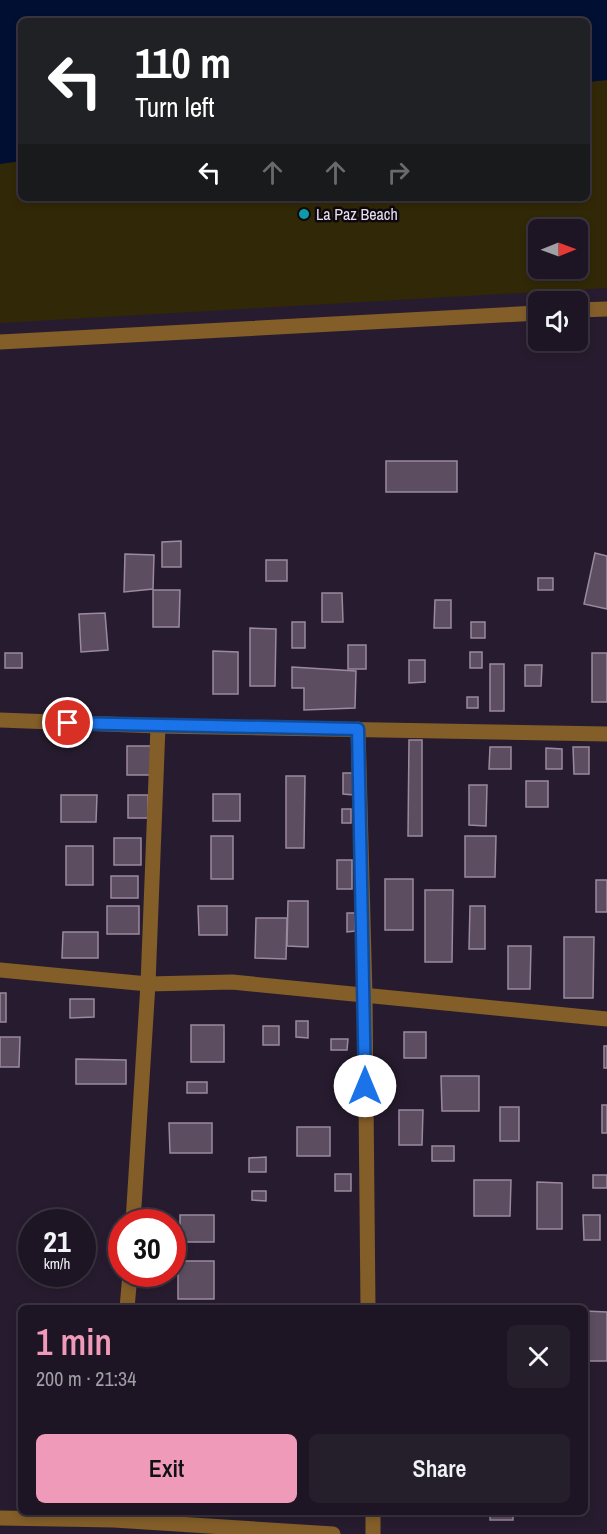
<!DOCTYPE html>
<meta charset="utf-8">
<style>
:root{--surface:#1d1523;--page:#251e2b;--text:#f1f3f6;--muted:#a09fa6;--line:#3b3441;--accent:#ef9ab8}
body{margin:0;font-family:"Archivo Narrow",sans-serif;background:var(--page);color:var(--text);height:100vh;display:flex;flex-direction:column;font-size:22px;white-space:nowrap}
*{box-sizing:border-box;margin:0}
p{font-size:20px;color:var(--muted)}
.icon{flex:none;width:33px;height:33px;fill:none;stroke:currentColor;stroke-width:2;stroke-linecap:round;stroke-linejoin:round}
.map{position:relative;flex:1;overflow:hidden}
.panel{position:absolute;left:18px;top:1305px;width:570px;height:210px;display:flex;flex-direction:column;background:var(--surface);border-radius:9px;box-shadow:0 3px 9px #0003,0 0 0 2px var(--line)}
.panel>*{flex:none}
.guide{position:absolute;left:18px;top:18px;width:572px;height:183px;border-radius:9px;box-shadow:0 3px 9px #0003,0 0 0 2px var(--line);background:#202124;color:#fff;overflow:hidden}
.needle{width:39px;rotate:89deg}
.tools{position:absolute;left:528px;top:219px;display:grid;gap:12px}
.tools a{display:grid;place-items:center;width:60px;height:60px;border-radius:9px;background:var(--surface);box-shadow:0 3px 9px #0003,0 0 0 2px var(--line);font-size:30px}
.speed{position:absolute;left:18px;top:1209px;display:flex;gap:12px;font-size:30px;font-weight:700;text-align:center}
.speed>*{display:grid;place-content:center;width:78px;height:78px;border-radius:50%;background:var(--surface);box-shadow:0 3px 9px #0003,0 0 0 2px var(--line);line-height:1}
.speed small{font-size:15px;font-weight:400}
.speed .limit{border:9px solid #d22;background:#fff;color:#111}
.pin{position:absolute;display:grid;place-items:center;width:51px;height:51px;color:#fff;margin:-26px;border:3px solid #fff;border-radius:50%;box-shadow:0 2px 6px #0007}
.me{position:absolute;width:66px;margin:-33px;rotate:0deg;stroke-linejoin:round;filter:drop-shadow(0 0 4px #0008)}
.turn{display:flex;align-items:center;gap:21px;height:126px;padding:0 18px;font-size:27px}
.turn .icon{width:78px;height:78px;stroke-width:2.5}
.turn b{display:block;font-size:42px;line-height:51px}
.lanes{display:flex;align-items:center;height:57px;padding:0 18px;background:#0003;justify-content:center;gap:30px;direction:ltr}
.lanes .off{opacity:.35}
.round{display:grid;place-items:center;flex:none;width:63px;height:63px;border-radius:9px;background:var(--page)}
.head{display:flex;align-items:center;justify-content:space-between;height:102px;padding:0 18px}
h1{font-size:36px;font-weight:600;line-height:45px;color:var(--accent)}
.cta{display:flex;gap:12px;margin-top:auto;padding:12px 18px}
.cta a{flex:1;height:69px;border-radius:9px;background:var(--accent);color:#111;font-size:24px;font-weight:600;line-height:69px;text-align:center}
.cta a+a{background:var(--page);color:var(--text)}
.map>svg:first-child{display:block}
.sand{fill:#312807;fill-rule:evenodd}
.water{fill:#000f32}
.building{fill:#5d4d61;stroke:#9b899f;stroke-width:1.5}
.lines{fill:none;stroke-linecap:round;stroke-linejoin:round}
.minor{stroke:#835e29;stroke-width:15}
.route-casing{stroke:#114b97;stroke-width:15}
.route{stroke:#1a73e8;stroke-width:10}
.culture-dot{fill:#0f9aa8;stroke:#0e0911;stroke-width:2}
.labels{text-anchor:middle;stroke-width:5;stroke-linejoin:round;paint-order:stroke}
.poi-label{font-size:16px;fill:#e7e0ed;stroke:#0e0911;text-anchor:start}
</style>
<div class="map">
<svg width="607" height="1534" viewBox="0 0 607 1534">
<rect width="100%" height="100%" fill="#271c2f"/>
<path class="sand" d="M607,80V288L0,323V164L21,161V198H586L587,82ZM538,230H578V268H538Z"/>
<path class="water" d="M0,0H607V80L587,82L586,21H21V161L0,164Z"/>
<g class="building">
<rect x="386" y="461" width="71" height="31"/>
<path d="M181,541V567H162V542Z"/>
<path d="M595,553L607,556V609L584,604Z"/>
<path d="M125,554L154,555L153,589L124,592Z"/>
<rect x="266" y="560" width="21" height="21"/>
<rect x="538" y="578" width="15" height="12"/>
<path d="M153,590H180L179,627H153Z"/>
<path d="M322,593H342L343,622H322Z"/>
<path d="M435,600H451V628H434Z"/>
<path d="M105,613L108,650L81,652L79,614Z"/>
<rect x="292" y="622" width="13" height="26"/>
<rect x="471" y="622" width="14" height="16"/>
<path d="M250,628L276,629L275,686H250Z"/>
<rect x="348" y="645" width="18" height="24"/>
<path d="M213,651L238,652V694H213Z"/>
<rect x="470" y="652" width="12" height="16"/>
<rect x="5" y="653" width="17" height="15"/>
<rect x="592" y="653" width="15" height="49"/>
<path d="M409,660H425V682L409,683Z"/>
<rect x="490" y="664" width="14" height="47"/>
<path d="M525,665H542L541,686H525Z"/>
<path d="M292,667L356,671L355,708L304,710V688H292Z"/>
<rect x="467" y="697" width="11" height="11"/>
<path d="M409,740H422V836H408Z"/>
<rect x="127" y="746" width="25" height="29"/>
<path d="M490,747H511V769H489Z"/>
<path d="M573,747H589V774H574Z"/>
<path d="M546,748L562,749V769H546Z"/>
<path d="M343,773H354V795L343,794Z"/>
<path d="M286,776H305L304,848H286Z"/>
<rect x="526" y="781" width="22" height="26"/>
<path d="M469,785H487L486,826L469,825Z"/>
<rect x="213" y="794" width="27" height="27"/>
<path d="M61,795H97L96,822H61Z"/>
<rect x="128" y="795" width="20" height="23"/>
<rect x="342" y="809" width="9" height="14"/>
<rect x="211" y="836" width="22" height="43"/>
<path d="M465,836H496L495,877H465Z"/>
<rect x="114" y="838" width="27" height="27"/>
<rect x="66" y="846" width="27" height="39"/>
<rect x="337" y="860" width="15" height="29"/>
<rect x="111" y="876" width="27" height="22"/>
<rect x="385" y="879" width="28" height="51"/>
<rect x="596" y="880" width="11" height="32"/>
<path d="M425,890H453L452,962H425Z"/>
<path d="M288,901H308V947L287,946Z"/>
<rect x="107" y="906" width="32" height="28"/>
<path d="M198,906H227V935H199Z"/>
<path d="M470,906H485V949H469Z"/>
<path d="M347,913H355V931L347,932Z"/>
<path d="M256,918H287L286,959L255,958Z"/>
<path d="M63,932H98V958H62Z"/>
<path d="M564,937H594L593,998H564Z"/>
<path d="M508,946H531L530,989H508Z"/>
<rect x="0" y="993" width="6" height="29"/>
<path d="M70,999H94V1017L70,1018Z"/>
<path d="M296,1021H308V1038L296,1037Z"/>
<rect x="191" y="1025" width="33" height="37"/>
<rect x="263" y="1026" width="16" height="19"/>
<rect x="404" y="1032" width="22" height="26"/>
<path d="M0,1037H20L19,1067H0Z"/>
<path d="M331,1039H348L347,1050H331Z"/>
<rect x="604" y="1046" width="3" height="22"/>
<path d="M76,1059L126,1060V1084H76Z"/>
<path d="M441,1076H479V1111H442Z"/>
<rect x="187" y="1082" width="20" height="11"/>
<rect x="602" y="1105" width="5" height="28"/>
<rect x="500" y="1107" width="19" height="34"/>
<path d="M399,1110H423L422,1145H399Z"/>
<path d="M169,1123H212V1153H170Z"/>
<rect x="297" y="1127" width="33" height="29"/>
<rect x="432" y="1146" width="22" height="15"/>
<path d="M266,1157V1172H249V1158Z"/>
<rect x="335" y="1174" width="16" height="17"/>
<rect x="593" y="1175" width="14" height="13"/>
<path d="M474,1180H511L510,1216H474Z"/>
<path d="M537,1182L562,1183V1229H537Z"/>
<path d="M252,1191H266V1201L252,1200Z"/>
<rect x="180" y="1215" width="34" height="27"/>
<path d="M583,1215H600V1240H584Z"/>
<rect x="178" y="1261" width="36" height="38"/>
<path d="M275,1305L313,1306V1308H275Z"/>
<path d="M585,1311L607,1312V1361H585Z"/>
<rect x="490" y="1512" width="23" height="8"/>
</g>
<g class="lines">
<g class="minor">
<path d="M578,310L607,309"/>
<path d="M0,342L538,313"/>
<path d="M0,720L158,726L607,734"/>
<path d="M358,729L365,996L368,1308"/>
<path d="M0,970L148,984L232,982L607,1019"/>
<path d="M133,1222L148,984L158,726"/>
<path d="M127,1308L130,1274"/>
<path d="M373,1512V1534"/>
<path d="M0,1518L114,1520L333,1534"/>
</g>
</g>
<g class="lines">
<g class="route-casing">
<path id="route" d="M68,723L358,729L365,1086"/>
</g>
<use href="#route" class="route"/>
</g>
<circle class="culture-dot" cx="304" cy="214" r="6"/>
<g class="labels">
<g class="poi-label">
<text x="316" y="220">La Paz Beach</text>
</g>
</g>
</svg>
<div class="tools">
<a><svg class="needle" viewBox="-14 -14 28 28"><path d="M0-13l5 13h-10z" fill="#e53935"/><path d="M0 13l5-13h-10z" fill="#a09fa6"/></svg></a>
<a><svg class="icon" aria-label="sound" viewBox="0 0 24 24"><path d="M4 9h4l5-4v14l-5-4H4zM17 9q2 3 0 6"/></svg></a>
</div>
<div class="speed"><div>21<small>km/h</small></div><div class="limit">30</div></div>
<div class="pin" style="left:68px;top:723px;background:#d93025"><svg class="icon" aria-label="arrive" viewBox="0 0 24 24"><path d="M6 21V4h12l-3 4 3 4H6"/></svg></div>
<svg class="me" style="left:365px;top:1086px" viewBox="-20 -20 40 40"><circle r="19" fill="#fff"/><path d="M0-13L10 11 0 6-10 11z" fill="#1a73e8"/></svg>
<div class="guide">
<div class="turn"><svg class="icon" aria-label="left" viewBox="0 0 24 24"><path d="M17 20v-9H6M10 6l-5 5 5 5"/></svg><div><b>110 m</b>Turn left</div></div>
<div class="lanes"><svg class="icon" aria-label="left" viewBox="0 0 24 24"><path d="M17 20v-9H6M10 6l-5 5 5 5"/></svg><svg class="icon off" aria-label="ahead" viewBox="0 0 24 24"><path d="M12 20V5M6 11l6-6 6 6"/></svg><svg class="icon off" aria-label="ahead" viewBox="0 0 24 24"><path d="M12 20V5M6 11l6-6 6 6"/></svg><svg class="icon off" aria-label="right" viewBox="0 0 24 24"><path d="M7 20v-9h11M14 6l5 5-5 5"/></svg></div>
</div>
<section class="panel">
<div class="head"><div><h1>1 min</h1><p>200 m · 21:34</p></div><a class="round"><svg class="icon" aria-label="close" viewBox="0 0 24 24"><path d="M6 6l12 12M18 6L6 18"/></svg></a></div>
<div class="cta"><a>Exit</a><a>Share</a></div>
</section>
</div>
